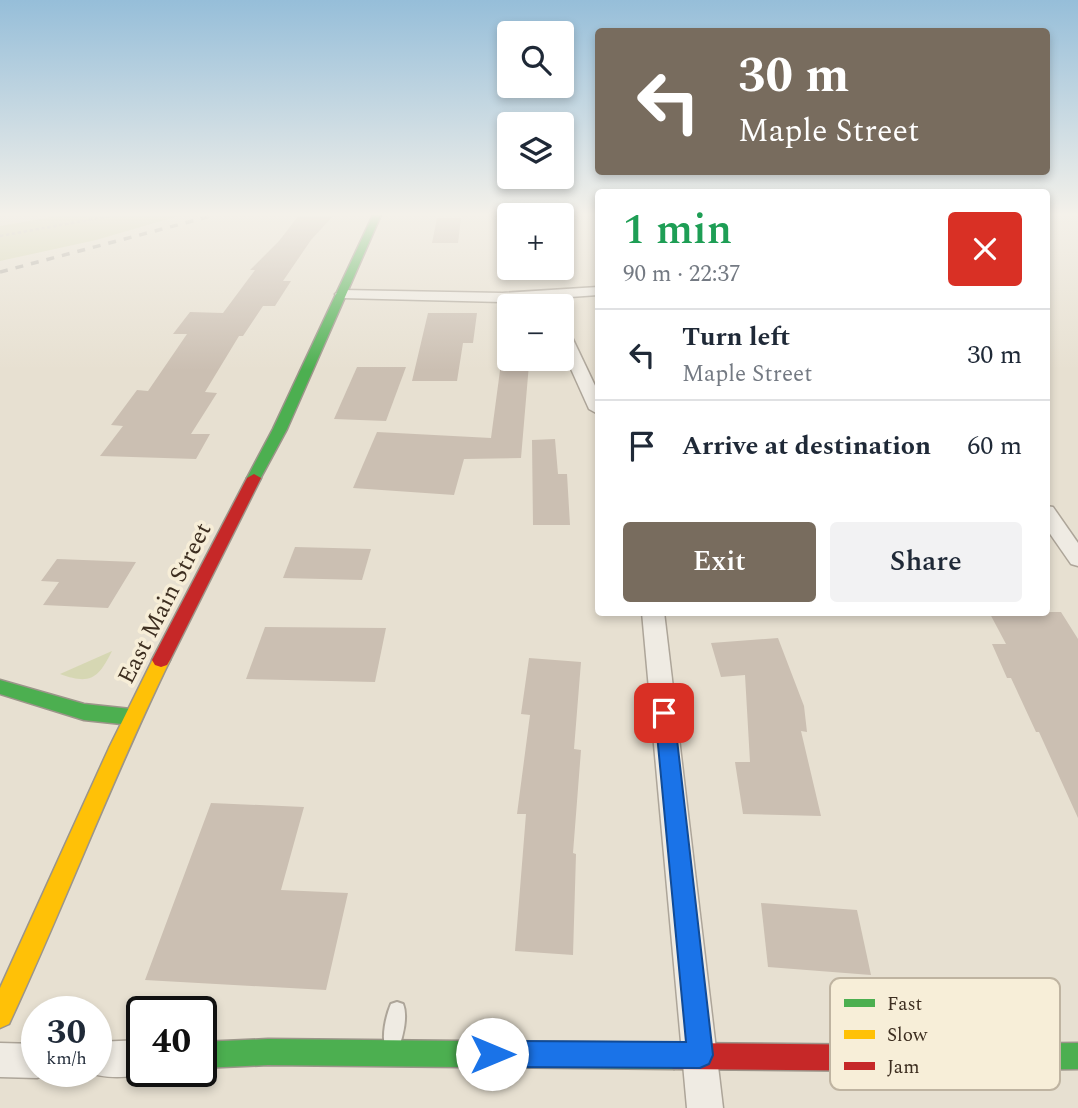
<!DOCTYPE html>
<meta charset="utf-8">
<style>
:root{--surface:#fff;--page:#f2f2f3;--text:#1f2937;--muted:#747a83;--line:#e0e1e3;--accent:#786c5e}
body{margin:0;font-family:Spectral,serif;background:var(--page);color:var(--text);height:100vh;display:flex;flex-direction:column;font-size:26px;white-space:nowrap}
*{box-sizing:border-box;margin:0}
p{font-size:23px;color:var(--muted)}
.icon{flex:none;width:38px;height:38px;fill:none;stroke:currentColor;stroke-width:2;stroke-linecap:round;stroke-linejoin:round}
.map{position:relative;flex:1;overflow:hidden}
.panel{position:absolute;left:595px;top:189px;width:455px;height:427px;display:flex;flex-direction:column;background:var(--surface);border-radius:7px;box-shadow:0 4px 10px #0003}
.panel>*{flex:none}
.banner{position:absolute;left:595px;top:28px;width:455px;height:147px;border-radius:7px;box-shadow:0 4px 10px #0003;background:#786c5e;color:#fff;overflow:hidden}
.fabs{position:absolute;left:497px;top:21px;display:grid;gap:14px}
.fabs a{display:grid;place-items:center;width:77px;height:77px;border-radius:7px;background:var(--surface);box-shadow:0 4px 10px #0003;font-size:35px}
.speed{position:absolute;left:21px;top:996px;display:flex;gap:14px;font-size:35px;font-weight:700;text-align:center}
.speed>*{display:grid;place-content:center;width:91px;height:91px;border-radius:50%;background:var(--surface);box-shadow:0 4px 10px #0003;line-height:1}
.speed small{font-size:18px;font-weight:400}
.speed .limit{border:4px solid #111;border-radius:10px;background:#fff;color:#111}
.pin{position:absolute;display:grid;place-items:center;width:60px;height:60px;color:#fff;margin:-30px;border-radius:14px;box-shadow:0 4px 10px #0006}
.me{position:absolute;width:77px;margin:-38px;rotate:90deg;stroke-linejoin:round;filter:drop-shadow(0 0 5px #0008)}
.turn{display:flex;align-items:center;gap:24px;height:147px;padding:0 28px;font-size:32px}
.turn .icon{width:91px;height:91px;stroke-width:2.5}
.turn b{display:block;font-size:49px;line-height:60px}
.round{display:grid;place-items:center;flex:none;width:74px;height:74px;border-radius:7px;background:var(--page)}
.headline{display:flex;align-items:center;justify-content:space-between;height:119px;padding:0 28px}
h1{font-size:42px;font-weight:600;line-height:52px;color:#1e9e55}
.cta{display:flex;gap:14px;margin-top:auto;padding:14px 28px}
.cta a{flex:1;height:80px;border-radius:7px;background:var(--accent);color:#fff;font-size:28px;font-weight:600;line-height:80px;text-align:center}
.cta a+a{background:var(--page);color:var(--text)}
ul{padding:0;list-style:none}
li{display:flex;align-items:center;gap:21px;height:91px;padding:0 28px;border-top:2px solid var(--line)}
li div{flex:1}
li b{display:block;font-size:26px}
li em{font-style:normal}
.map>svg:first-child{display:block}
.green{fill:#d6d7b3}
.building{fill:#cbbfb2}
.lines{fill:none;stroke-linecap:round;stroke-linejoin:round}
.lane-casing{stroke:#ada599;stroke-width:4}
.street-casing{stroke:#ada599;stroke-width:3}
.fast-casing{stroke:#9c958a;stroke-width:3}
.slow-casing{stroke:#9c958a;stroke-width:3}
.jam-casing{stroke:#9c958a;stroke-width:3}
.path{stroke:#c8c2b9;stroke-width:2.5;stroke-dasharray:3.5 2.5;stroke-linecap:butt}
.lane{fill:#efebe3;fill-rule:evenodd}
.street{fill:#efebe3;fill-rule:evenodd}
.fast{fill:#4caf50;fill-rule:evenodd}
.slow{fill:#ffc107;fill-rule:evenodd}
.jam{fill:#c62828;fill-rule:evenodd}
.rail{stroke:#afaaa2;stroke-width:3.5;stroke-dasharray:8 8;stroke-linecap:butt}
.route{fill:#1a73e8;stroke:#114b97;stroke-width:2}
.labels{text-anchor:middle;stroke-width:7;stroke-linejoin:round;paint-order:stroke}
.street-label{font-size:24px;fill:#3d2e20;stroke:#f7eed8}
.key{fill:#f7eed8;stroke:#bfb4a1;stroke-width:2}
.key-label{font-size:19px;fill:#3d2e20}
</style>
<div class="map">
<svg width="1078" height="1108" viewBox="0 0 1078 1108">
<rect width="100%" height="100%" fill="#e7e0d1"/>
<g class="green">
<path d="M64,215H182L96,240L0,261V226Z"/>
<path d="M112,651C98,679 90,685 60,674Z"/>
</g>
<g class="building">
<path d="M299,215H334L311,240L283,281H291L275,306H263L243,336H239L205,392L217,393L191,434H210L196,459L100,456L123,426L111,425L137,390L148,391L187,334H173L190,312L223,313L255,270H250L279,241Z"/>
<path d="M437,218H461L458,243H432Z"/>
<path d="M428,313H477L473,343H463L457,381H412Z"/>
<path d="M501,363L529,364L521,458L464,459L454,495L353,488L377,432L491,438Z"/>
<path d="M357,367H406L386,421L334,419Z"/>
<path d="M555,439L558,474H567L570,525H533L532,440Z"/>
<path d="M295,547L371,549L362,580L283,578Z"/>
<path d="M57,559L136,562L108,608L43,605L59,582L41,581Z"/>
<path d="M989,612H1061L1078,639V818L1039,732H1036L1011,678H1007L992,644H1006Z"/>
<path d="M265,627L386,628L375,682L246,679Z"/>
<path d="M778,638L804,706L807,732L801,731L821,816L743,814L735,762H750L745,675L721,677L711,643Z"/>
<path d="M529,658L581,662L574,749L581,750L573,853L576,854L573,955L515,951L526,814H517L530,715L521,714Z"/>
<path d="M211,803L304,807L281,890L348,893L326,990L145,980Z"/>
<path d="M761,903L857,910L871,975L768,967Z"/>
</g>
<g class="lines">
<g class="lane-casing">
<path id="lane" d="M397,1002L403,1004C408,1016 403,1037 398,1049L392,1052L386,1049C381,1037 386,1016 391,1004Z"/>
</g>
<g class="street-casing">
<g id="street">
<path d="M598,287V295L502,302L342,298L335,294L342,290L502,293Z"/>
<path d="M562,328L570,333L598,392V414L589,409L562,349Z"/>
<path d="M1046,506L1053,507L1078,543V566L1071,564L1046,528Z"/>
<path d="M642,612H664L723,1108H687Z"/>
<path d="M142,1040V1071H150C132,1079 102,1079 84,1071H96V1042Z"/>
<path d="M0,1043L37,1044V1071H50L49,1073L37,1078L0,1077Z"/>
</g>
</g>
<g class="fast-casing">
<g id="fast">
<path d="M373,215H381L287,429L259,481H249L247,478L273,429Z"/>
<path d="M0,680L84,704L131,709L138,711L141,717L138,723L131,725L84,720L0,694Z"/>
<path d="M268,1039L674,1043L683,1047L687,1056L683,1065L674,1069L268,1065L201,1068V1042Z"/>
<path d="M1078,1043V1069L895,1071L886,1067L882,1058L886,1049L895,1045Z"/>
</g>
</g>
<g class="slow-casing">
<path id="slow" d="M161,653L167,655L170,660C112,779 65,904 9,1024L0,1028V988L109,748L155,655Z"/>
</g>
<g class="jam-casing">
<g id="jam">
<path d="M254,474L261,478L170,660L167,665L161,667L155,665L152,660L247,478Z"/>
<path d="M674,1043L895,1045L904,1049L908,1058L904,1067L895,1071L674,1069L665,1065L661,1056L665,1047Z"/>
</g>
</g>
<path class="path" d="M0,236L116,215"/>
<use href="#lane" class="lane"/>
<use href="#street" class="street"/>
<use href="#fast" class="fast"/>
<use href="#slow" class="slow"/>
<use href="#jam" class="jam"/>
<path class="rail" d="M0,272L215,215"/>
</g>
<linearGradient id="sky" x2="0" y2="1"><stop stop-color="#96bed9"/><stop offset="0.58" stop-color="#f4f1ea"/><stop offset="1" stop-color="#f4f1ea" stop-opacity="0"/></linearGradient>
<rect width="1078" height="370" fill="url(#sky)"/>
<path class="route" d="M664,705L671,708L674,713L713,1055L709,1064L700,1068L492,1067L483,1063L479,1054L483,1044L492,1041L686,1042L655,713L658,708Z"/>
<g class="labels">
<g class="street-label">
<text transform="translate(164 603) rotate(-63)" y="8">East Main Street</text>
</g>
</g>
<rect x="830" y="978" width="230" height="112" rx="10" class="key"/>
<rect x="844" y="999" width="31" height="8" fill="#4caf50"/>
<rect x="844" y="1030" width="31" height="9" fill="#ffc107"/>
<rect x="844" y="1062" width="31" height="8" fill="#c62828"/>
<g class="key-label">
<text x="887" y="1010">Fast</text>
<text x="887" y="1041">Slow</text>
<text x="887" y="1073">Jam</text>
</g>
</svg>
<div class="fabs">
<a><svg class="icon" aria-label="search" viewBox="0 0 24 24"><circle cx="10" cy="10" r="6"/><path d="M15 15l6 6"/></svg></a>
<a><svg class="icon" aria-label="layers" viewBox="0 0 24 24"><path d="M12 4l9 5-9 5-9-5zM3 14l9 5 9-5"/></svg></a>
<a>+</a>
<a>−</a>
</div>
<div class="speed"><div>30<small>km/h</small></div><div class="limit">40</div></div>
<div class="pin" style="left:664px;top:713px;background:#d93025"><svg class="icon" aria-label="arrive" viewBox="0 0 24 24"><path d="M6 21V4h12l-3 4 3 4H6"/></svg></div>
<svg class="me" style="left:492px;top:1054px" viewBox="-20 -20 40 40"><circle r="19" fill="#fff"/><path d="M0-13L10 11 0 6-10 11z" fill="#1a73e8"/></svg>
<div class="banner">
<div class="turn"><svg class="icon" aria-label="left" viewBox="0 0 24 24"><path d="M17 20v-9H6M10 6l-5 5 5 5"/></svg><div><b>30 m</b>Maple Street</div></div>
</div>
<section class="panel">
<div class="headline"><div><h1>1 min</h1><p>90 m · 22:37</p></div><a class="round" style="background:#d93025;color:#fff"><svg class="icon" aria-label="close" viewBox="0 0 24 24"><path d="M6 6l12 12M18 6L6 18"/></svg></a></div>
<ul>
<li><svg class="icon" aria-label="left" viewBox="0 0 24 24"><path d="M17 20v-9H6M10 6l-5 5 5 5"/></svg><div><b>Turn left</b><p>Maple Street</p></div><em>30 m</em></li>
<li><svg class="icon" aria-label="arrive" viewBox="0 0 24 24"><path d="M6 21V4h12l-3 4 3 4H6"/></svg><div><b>Arrive at destination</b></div><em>60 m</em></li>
</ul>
<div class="cta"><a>Exit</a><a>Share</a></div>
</section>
</div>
